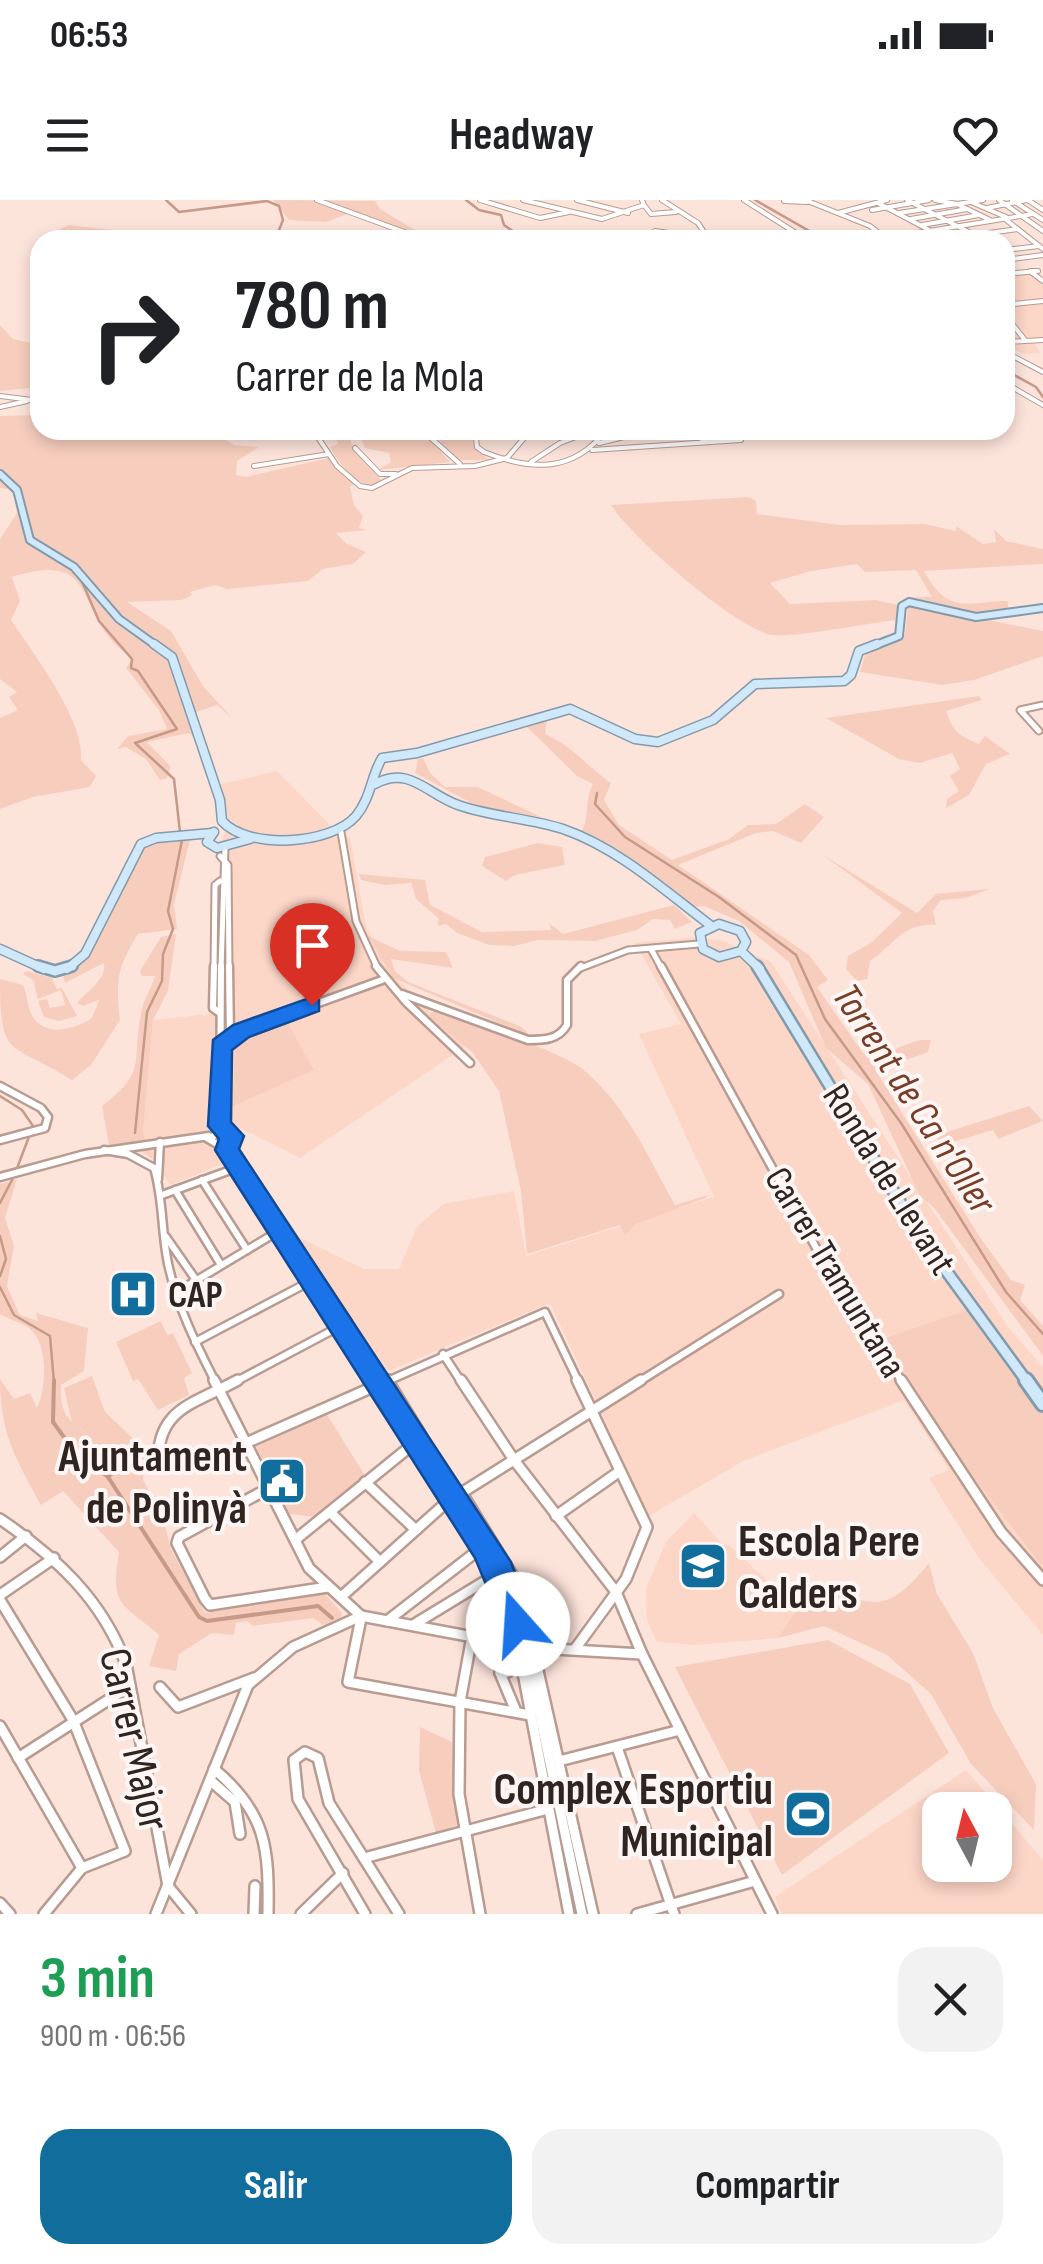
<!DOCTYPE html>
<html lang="es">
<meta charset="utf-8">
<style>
:root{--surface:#fff;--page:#f2f2f2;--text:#202124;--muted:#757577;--accent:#106d9c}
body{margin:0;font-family:"Sofia Sans Condensed",sans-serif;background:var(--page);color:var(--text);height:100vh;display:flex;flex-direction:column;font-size:38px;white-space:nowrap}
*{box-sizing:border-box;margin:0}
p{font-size:32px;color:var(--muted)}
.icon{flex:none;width:55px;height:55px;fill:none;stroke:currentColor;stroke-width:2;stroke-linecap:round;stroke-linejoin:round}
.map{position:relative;height:1714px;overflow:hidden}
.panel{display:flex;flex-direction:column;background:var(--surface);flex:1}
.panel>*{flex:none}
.banner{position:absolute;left:30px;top:30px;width:985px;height:210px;border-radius:30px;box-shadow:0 5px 15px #0003;background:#fff;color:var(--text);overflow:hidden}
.needle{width:65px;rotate:353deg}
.buttons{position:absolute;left:922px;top:1592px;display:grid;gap:20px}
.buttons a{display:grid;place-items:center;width:90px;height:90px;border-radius:20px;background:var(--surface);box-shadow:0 5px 15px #0003;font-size:50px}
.pin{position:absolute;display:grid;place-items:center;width:85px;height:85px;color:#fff;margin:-102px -42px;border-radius:50% 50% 50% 0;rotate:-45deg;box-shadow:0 0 10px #0007}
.pin .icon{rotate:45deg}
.me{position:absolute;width:110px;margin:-55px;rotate:341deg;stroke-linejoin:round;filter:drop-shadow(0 0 8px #0008)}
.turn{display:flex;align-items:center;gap:35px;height:210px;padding:0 40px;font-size:45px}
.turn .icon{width:130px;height:130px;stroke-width:2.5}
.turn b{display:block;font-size:70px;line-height:85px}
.round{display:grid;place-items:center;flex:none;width:105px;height:105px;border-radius:30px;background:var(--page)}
.headline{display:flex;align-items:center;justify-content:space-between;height:170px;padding:0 40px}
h1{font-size:60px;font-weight:700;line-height:75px;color:#1e9e55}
.primary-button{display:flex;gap:20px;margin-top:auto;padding:20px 40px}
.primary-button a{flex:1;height:115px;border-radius:30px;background:var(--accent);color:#fff;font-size:40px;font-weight:700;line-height:115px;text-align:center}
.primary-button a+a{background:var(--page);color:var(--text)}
.status{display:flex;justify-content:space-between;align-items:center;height:70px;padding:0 50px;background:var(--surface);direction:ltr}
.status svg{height:28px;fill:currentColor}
header{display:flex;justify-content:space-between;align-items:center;height:130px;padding:0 40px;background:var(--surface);font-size:45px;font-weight:700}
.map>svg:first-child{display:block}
.built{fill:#fcd6c7;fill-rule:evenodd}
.green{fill:#f7cebe}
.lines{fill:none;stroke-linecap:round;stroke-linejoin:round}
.stream-far1{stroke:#c69988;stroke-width:2.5}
.stream{stroke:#c69988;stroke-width:4}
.minor-far3-casing{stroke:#b89b91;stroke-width:6}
.minor-far2-casing{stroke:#b89b91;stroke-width:9}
.minor-far1-casing{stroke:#b89b91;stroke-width:11}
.minor-casing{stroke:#b89b91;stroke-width:14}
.major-far3-casing{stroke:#839aab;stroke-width:10}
.major-far2-casing{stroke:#839aab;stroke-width:11}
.major-far1-casing{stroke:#839aab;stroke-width:14}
.major-casing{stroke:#839aab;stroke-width:18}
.minor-far3{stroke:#fff;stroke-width:4}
.minor-far2{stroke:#fff;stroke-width:5}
.minor-far1{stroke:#fff;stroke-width:6}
.minor{stroke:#fff;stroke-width:9}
.major-far3{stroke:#d0e9fa;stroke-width:6}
.major-far2{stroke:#d0e9fa;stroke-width:8}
.major-far1{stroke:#d0e9fa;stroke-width:9}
.major{stroke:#d0e9fa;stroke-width:12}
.route{fill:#1a73e8;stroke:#114b97;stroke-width:2.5}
.labels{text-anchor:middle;stroke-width:8;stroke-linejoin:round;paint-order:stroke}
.street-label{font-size:38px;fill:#2f2420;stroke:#fdf6f4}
.poi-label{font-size:38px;font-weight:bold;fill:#2f2420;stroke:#fdf6f4;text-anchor:start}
.water-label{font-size:40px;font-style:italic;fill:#783d26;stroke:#fdf6f4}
.near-poi-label{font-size:45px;font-weight:bold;fill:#2f2420;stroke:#fdf6f4;text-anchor:end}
.near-street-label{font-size:45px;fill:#2f2420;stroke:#fdf6f4}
</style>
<div class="status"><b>06:53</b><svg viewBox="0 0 49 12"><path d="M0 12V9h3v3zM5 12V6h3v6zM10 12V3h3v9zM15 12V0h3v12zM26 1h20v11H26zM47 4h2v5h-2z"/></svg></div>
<header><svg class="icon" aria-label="menu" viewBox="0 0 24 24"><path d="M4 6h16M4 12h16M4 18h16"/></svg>Headway<svg class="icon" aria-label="heart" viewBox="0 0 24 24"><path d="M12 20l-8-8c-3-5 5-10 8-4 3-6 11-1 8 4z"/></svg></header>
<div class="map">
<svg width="1043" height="1714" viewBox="0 0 1043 1714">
<rect width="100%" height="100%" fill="#fde4db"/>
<g class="built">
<path d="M1029,72L1043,83V142L1033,143L1041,153L1023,154L1005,144V74Z"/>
<path d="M277,571L333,628L350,638L366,726L389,772L466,846L300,958L232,924L238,958L170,985L148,950L143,933L153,820L219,813L222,639L229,623L221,584Z"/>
<path d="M686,738L721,740L771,762L1008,1127L1043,1167V1435L978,1357L929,1278L949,1270L904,1200L743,1261L649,1316L550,1103L388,1171L296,1036L364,1069H399L417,1027L443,1004L514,991L526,1056L714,997L639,834L681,824L635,743Z"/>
<path d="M694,1313L723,1345H729L797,1409L778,1438L695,1445L657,1442L647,1420L646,1388L666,1342Z"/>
<path d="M966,1570L1043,1660V1714H782L775,1697ZM940,1610H995V1665H940Z"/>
</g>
<g class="green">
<path d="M273,0L375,1L380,9L432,40L353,12L326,22L289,20Z"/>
<path d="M69,25L198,40H115L56,31Z"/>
<path d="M0,125L13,139L40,145V187L0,191Z"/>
<path d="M40,215V230H228L223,238L234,245L259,247L237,261L236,275L245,277L329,258L354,284L350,287L354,305L363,316L359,328L368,330L336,333L347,344L366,352L353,364L323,369L308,381L227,389L215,385L190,392L192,395L182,400L127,402L171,431L203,486L232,518L217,505L187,515L195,538L189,533L147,542L171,567L167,578L160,580L146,559L126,547L117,549L128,536L167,529L159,510L126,468L133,458C70,420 106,347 12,377L20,401L11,420C33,453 85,520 81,560L96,576L90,587L33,597L0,609V518L18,510L9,497L17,492L0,479V339L17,313L13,290L0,288V216Z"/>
<path d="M366,230H421L450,262L378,270L391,262L389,253L365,248L361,238Z"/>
<path d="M429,230H471L474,245L489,260H459Z"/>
<path d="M350,237L352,247L382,281L372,286C354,283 338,262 330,247L338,244L336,240Z"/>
<path d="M749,297L756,301L757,314L840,325L925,324L956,331V326L983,344L996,342L994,329L1006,341L1043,349V364L924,371C949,417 969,401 1008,401V411L976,415L913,397H932L916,370L865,372L857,364L811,371L770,383L790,404L876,400L898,405L896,420C870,423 793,438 772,435C736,429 630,336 611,305Z"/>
<path d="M914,405L1043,431V456L974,480L942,485L860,472L866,452L905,435L908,407Z"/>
<path d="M979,496L982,500L946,511C953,531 959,536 979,544L985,536L1010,554L986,564L969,595L946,608L947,599L959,591L950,576L960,569L952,553L920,563L899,559L826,518Z"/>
<path d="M568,513L547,520L545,534C573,546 586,566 611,583L604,600L619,625L672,660L729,639L748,625L776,624L805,604L824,617L801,643L773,631L756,633L678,665L809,755L828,780L817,787L863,853C895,858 907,837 931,840L928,852L876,871L979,1036L1011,1080L1025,1085L1020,1100L1043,1126V1156L935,1009L919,994L868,884L826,848L789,762L739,721L704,706L695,707L582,631C590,614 584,601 593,584L577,576L525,525Z"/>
<path d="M423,558L430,573L445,587H478L543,618L475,605L415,573L418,559Z"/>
<path d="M190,640L174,704L177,729L138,734C118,767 115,780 120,820L91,865L72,880C9,841 0,860 0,779L23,785C28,795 27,808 33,817C47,838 74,829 92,818L99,800L83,806L77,803C84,794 107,780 104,763L65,783L63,775L88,756L141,650L155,641Z"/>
<path d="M538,643L562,647L565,665L515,675L506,681L482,666L485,657Z"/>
<path d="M823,655L917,713L936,694L990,689L965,698L941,700L933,711L936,725C903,722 894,745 870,761L867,779L857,781L846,769L848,756L872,742L902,713Z"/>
<path d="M359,674L425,680L430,705L482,732L551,730L549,723L563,734L674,705L692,722L675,729L670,720L653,719L637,730L595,741L537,740L515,746L489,745L457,733L446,724L437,726L439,719L416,699L411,683L385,685L361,680Z"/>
<path d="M176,734L168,791L153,820L143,933L153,959L138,949L109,946L102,906C149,870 131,862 141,814C143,800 151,789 155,776H142L140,771L161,737Z"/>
<path d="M368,736L400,751L446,752L453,768L391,759L395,771L408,782L522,827L530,836L393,778Z"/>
<path d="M27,771L52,778L57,789L62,788L77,816L59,821L44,817L38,801L47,799L50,808L65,805L61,790L38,799L33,780L23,774Z"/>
<path d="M435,810C470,824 560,849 585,871C626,906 649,958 675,1005L708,995L706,998L635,1024L625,1036L620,1025L527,1054L521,991L499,891L473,853L428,816Z"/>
<path d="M285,818L314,870L233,906L235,842Z"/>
<path d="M1029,906L1043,921L998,939L993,930L943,945L929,929L944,933Z"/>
<path d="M17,979L5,1018L14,1046L7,1086L20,1115L38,1121L36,1113L88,1128L84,1171L61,1185C60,1210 66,1221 87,1233L72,1223L64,1188L92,1176L105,1212L136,1241L116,1261L95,1241L126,1270L145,1255L143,1280L161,1311L171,1349L205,1413L325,1394L342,1413L341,1418L323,1425L313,1418L253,1426L247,1421L236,1423L234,1435L212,1433L179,1454L176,1471L149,1466L159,1435C120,1402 110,1406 119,1352L63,1291L41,1305C15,1258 0,1233 0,1179L14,1199L30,1193L37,1208C46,1188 49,1146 30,1129C22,1122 9,1120 0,1114V984Z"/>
<path d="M967,1110L1043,1215V1367L964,1265L883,1139Z"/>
<path d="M161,1121L167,1135L173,1133L192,1173L184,1178L189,1195L158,1210L138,1179L133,1181L116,1142Z"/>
<path d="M324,1210L366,1277L317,1317L288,1314L277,1293L295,1283L288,1269L271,1276L254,1243Z"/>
<path d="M929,1363L937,1394L973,1453L993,1508L1036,1584L1034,1630L971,1564L931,1494L887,1455L824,1426L778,1438L797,1409L785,1398L808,1383C872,1402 882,1421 929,1363Z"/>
<path d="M828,1440L910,1484L949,1553L782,1675L675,1467Z"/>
<path d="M420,1527L452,1542L457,1625L436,1633L419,1571Z"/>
</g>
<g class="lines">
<g class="stream-far1">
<path d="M166,0L179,12L267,1L279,6L283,20L275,40"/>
<path d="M466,0L479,10L501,15L504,25L525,40"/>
<path d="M755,0L825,40"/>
<path d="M641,40H664"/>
<path d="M1005,170L1036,187L1043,197"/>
<path d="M80,377L99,421L132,459L131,468L138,471L177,529L135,543L174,579L180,632"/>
<path d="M597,593L595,604L625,637L719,697L796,755L825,819L901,923L1006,1092L1043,1134"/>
<path d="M0,896L22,910L33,926L16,971"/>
<path d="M135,933L147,812L162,781L163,754L173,729L168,711L182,640"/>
<path d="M0,1003L13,978"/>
<path d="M0,1036L6,1059L0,1076"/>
<path d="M0,1087L14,1115L50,1136L54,1183"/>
</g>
<g class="stream">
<path d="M54,1180L53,1222L74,1251L108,1277L199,1417L207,1421L318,1406L332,1418"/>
<path d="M109,1276L140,1250"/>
</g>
<g class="minor-far3-casing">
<g id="minor-far3">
<path d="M317,0L426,40"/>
<path d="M480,0L540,18L569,12"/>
<path d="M523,0L602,19L644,5L642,0"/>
<path d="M577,0L628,13"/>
<path d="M662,0L698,23L709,40"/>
<path d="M744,0L807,40"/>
<path d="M805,0L870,26L884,37"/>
<path d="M907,0L984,40"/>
<path d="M935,0L957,4L990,20"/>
<path d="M999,0L1043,31"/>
<path d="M1012,0L1043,20"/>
<path d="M1028,0L1043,10"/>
<path d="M784,1L807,2"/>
<path d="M971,2L1006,17"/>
<path d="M878,3L948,40"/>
<path d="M644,5L651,14L676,12"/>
<path d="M987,8L1027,0"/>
<path d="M872,10L929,0"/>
<path d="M838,13L887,0"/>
<path d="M899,13L983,0"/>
<path d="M911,19L967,9"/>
<path d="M1005,19L1043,49"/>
<path d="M922,25L979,15"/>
<path d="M655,31L704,38"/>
<path d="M946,39L1018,29"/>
<path d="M874,40L1033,14"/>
<path d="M1005,50L1039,46"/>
<path d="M1005,60L1043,55"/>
<path d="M1031,72L1043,81"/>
<path d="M1005,74L1038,71H1030"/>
<path d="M1005,105L1043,101"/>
<path d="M1005,115L1025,140"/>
<path d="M1005,142L1043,140"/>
<path d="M1005,152L1043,172"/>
<path d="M1005,183L1043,205"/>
<path d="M0,196L40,201"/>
<path d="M0,207L27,201"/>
<path d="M313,230L337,266L360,286L372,288L412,268L475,266L507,258L531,230"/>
<path d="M422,230L460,264"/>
<path d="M475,230L477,247L484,252C531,271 574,273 606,230"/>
<path d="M687,230L707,242"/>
<path d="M599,243L653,230"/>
<path d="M355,248L380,274H396"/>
<path d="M592,250L741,240L737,230"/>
<path d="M531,262L560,243L594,230"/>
<path d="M254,266L329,254"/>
</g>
</g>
<g class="minor-far2-casing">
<g id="minor-far2">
<path d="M1039,531L1020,510L1043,505"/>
<path d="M341,632L356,721L378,769"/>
<path d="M220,656L228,665L229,769"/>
<path d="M651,749L662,769"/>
<path d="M214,769L215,685L220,681"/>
<path d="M221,769L225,648"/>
<path d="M578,769L628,750L699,744"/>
</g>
</g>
<g class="minor-far1-casing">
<g id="minor-far1">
<path d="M214,766L213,808L220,813"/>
<path d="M229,766L230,840"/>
<path d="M376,766L406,802L470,863"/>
<path d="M661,766L825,1064L903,1183"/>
<path d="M402,794L528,840C544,840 558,840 567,825V780L581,766"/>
<path d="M220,846L241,831L382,780"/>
<path d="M0,886L41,908L48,917L45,928L0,940"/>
<path d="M220,926L232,936L227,950"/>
<path d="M205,937L227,950L379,1183"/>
<path d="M211,940L220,926L221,766"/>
<path d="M104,950L128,954L154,968C164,1001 161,1035 169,1068C178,1108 197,1146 216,1183"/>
<path d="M232,969L370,1183"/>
<path d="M0,977L85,954L209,936"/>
<path d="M158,979L160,942"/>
<path d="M202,980L247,1050"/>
<path d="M175,990L221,1065"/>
<path d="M162,995L236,968"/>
<path d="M166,1037L196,1080"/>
<path d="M177,1092L272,1035"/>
<path d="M195,1142L307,1083"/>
<path d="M443,1154L462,1183"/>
<path d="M386,1178L389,1183"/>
<path d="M233,1183L348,1122L320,1080L313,1081"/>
<path d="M383,1183L545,1112L579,1183"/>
<path d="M637,1183L779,1094"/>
</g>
</g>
<g class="minor-casing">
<g id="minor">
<path d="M214,1180L309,1368L361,1416"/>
<path d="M368,1180L447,1302"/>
<path d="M377,1180C421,1248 515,1363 518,1442"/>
<path d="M461,1180L514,1260L616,1392L642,1454L772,1714"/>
<path d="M901,1180L1001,1332L1043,1380"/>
<path d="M246,1243L389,1180"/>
<path d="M158,1267C156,1208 192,1205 238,1180"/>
<path d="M365,1282L416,1330"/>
<path d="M269,1288L179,1337L177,1343L205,1399L210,1405L328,1387"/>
<path d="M461,1292L514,1378L530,1439"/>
<path d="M330,1312L380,1362"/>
<path d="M556,1316L620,1271"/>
<path d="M0,1319C56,1357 102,1399 126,1464L168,1686L191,1714"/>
<path d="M295,1340L422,1237L387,1180"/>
<path d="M0,1357L26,1336"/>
<path d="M0,1395L54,1358"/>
<path d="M341,1397L447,1302L641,1180"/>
<path d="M0,1400L73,1520L125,1651L82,1668L44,1714"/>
<path d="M361,1416L516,1445"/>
<path d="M361,1418L348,1482L530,1515"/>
<path d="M387,1421L485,1345"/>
<path d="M413,1425L500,1372"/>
<path d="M472,1436L460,1502L459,1594L480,1714"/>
<circle cx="525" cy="1448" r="10"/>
<path d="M506,1444L500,1473L508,1472"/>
<path d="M536,1448L642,1454"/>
<path d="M575,1449L626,1379L647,1327L577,1180"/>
<path d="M534,1453L593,1714"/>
<path d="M520,1457L569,1714"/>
<path d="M524,1469L530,1468L582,1714"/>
<path d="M500,1473L515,1509"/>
<path d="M160,1487L178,1507L254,1478"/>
<path d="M0,1526L82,1668"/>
<path d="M617,1547L674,1714"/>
<path d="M18,1558L130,1486"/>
<path d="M559,1561L680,1530"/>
<path d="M214,1569C267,1613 269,1649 268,1714"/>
<path d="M211,1581L235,1602L240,1634"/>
<path d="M364,1658L548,1609"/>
<path d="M0,1703L10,1714"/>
<path d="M156,1714L248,1485L293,1447L361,1416"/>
<path d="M254,1714L255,1686"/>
<path d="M301,1714L343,1673"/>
<path d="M365,1714L298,1599L294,1560L305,1552L318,1558L329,1603L399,1714"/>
<path d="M637,1714L755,1681"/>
</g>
</g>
<g class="major-far3-casing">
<g id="major-far3">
<path d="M0,274L17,290L30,340L74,367L119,419L158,447"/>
<path d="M871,447L899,436L902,406L909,402L976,417L1043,408"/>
</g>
</g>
<g class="major-far2-casing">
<g id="major-far2">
<path d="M154,444L172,457L220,600L222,621C248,650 331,645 356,616C371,598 371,576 382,558L417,553L570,509L635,539L658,542L713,520L755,484L844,481L851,475L859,451L877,444"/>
<path d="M375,584C409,565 427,594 458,605C492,617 529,618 563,629C618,648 664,690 710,725"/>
<path d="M214,632L207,642L217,648L250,639"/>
<path d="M719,724L740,731L746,742L741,751L719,757L703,749L700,733Z"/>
<path d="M0,749L44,769"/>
<path d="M741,751L760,769"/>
<path d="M67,769L85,754L141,644L156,638L212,633"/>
</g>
</g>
<g class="major-far1-casing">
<g id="major-far1">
<path d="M38,766L55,771L72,766"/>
<path d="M757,766L920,1035L1028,1183"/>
</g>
</g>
<g class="major-casing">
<path id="major" d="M1026,1180L1043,1204"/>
</g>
<use href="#minor-far3" class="minor-far3"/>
<use href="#minor-far2" class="minor-far2"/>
<use href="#minor-far1" class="minor-far1"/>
<use href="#minor" class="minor"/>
<use href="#major-far3" class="major-far3"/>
<use href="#major-far2" class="major-far2"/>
<use href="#major-far1" class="major-far1"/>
<use href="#major" class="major"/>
</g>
<path class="route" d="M312,797L319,800V811L249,837L232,850L231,922L244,936L239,949L511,1362L534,1424L530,1435L518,1440L507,1435L475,1358L215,950L219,939L208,926L213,840L233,825Z"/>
<defs>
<g id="hospital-square" transform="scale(2.5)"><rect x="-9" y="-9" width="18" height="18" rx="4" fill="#106d9c" stroke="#fdf6f4"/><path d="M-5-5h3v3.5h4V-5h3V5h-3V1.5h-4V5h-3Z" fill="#fff"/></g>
<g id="civic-square" transform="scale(2.5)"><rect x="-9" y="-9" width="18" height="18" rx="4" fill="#106d9c" stroke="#fdf6f4"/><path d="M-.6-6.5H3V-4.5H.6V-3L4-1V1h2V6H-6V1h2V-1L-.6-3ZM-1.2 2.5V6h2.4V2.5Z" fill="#fff"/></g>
<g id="school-square" transform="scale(2.5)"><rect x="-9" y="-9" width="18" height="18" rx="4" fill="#106d9c" stroke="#fdf6f4"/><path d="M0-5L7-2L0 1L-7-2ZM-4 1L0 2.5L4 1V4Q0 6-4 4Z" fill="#fff"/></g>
<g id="stadium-square" transform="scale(2.5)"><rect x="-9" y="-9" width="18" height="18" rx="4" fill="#106d9c" stroke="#fdf6f4"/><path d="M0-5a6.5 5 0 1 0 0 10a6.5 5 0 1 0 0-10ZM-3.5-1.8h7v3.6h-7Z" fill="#fff"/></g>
</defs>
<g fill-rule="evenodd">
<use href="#hospital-square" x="133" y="1094"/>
<use href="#civic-square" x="282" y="1281"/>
<use href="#school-square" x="703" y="1366"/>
<use href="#stadium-square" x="808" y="1614"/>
</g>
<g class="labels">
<g class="street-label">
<text transform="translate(890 979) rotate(58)" y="13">Ronda de Llevant</text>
<text transform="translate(836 1072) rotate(59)" y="13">Carrer Tramuntana</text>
</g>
<g class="poi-label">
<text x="168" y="1107">CAP</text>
</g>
<g class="water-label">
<text transform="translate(915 898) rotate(57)" y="14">Torrent de Ca n'Oller</text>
</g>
<g class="near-poi-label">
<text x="247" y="1271">Ajuntament<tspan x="247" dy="52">de Polinyà</tspan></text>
<text x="738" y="1356" text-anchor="start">Escola Pere<tspan x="738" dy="52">Calders</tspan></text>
<text x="773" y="1604">Complex Esportiu<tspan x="773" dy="52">Municipal</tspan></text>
</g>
<g class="near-street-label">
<text transform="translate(136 1539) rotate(77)" y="16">Carrer Major</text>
</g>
</g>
</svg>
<div class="buttons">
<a><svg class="needle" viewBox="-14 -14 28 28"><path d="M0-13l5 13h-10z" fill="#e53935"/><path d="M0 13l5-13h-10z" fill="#757577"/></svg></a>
</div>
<div class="pin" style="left:312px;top:805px;background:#d93025"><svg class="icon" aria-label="arrive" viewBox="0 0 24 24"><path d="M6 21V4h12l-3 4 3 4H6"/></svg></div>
<svg class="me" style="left:518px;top:1424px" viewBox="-20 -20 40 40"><circle r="19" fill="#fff"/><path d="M0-13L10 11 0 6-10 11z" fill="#1a73e8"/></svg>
<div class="banner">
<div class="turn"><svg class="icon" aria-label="right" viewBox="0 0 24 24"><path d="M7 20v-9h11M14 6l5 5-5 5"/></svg><div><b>780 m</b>Carrer de la Mola</div></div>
</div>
</div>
<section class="panel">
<div class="headline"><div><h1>3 min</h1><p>900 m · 06:56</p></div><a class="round"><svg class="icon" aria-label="close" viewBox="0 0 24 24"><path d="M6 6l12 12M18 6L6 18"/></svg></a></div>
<div class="primary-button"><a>Salir</a><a>Compartir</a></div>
</section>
